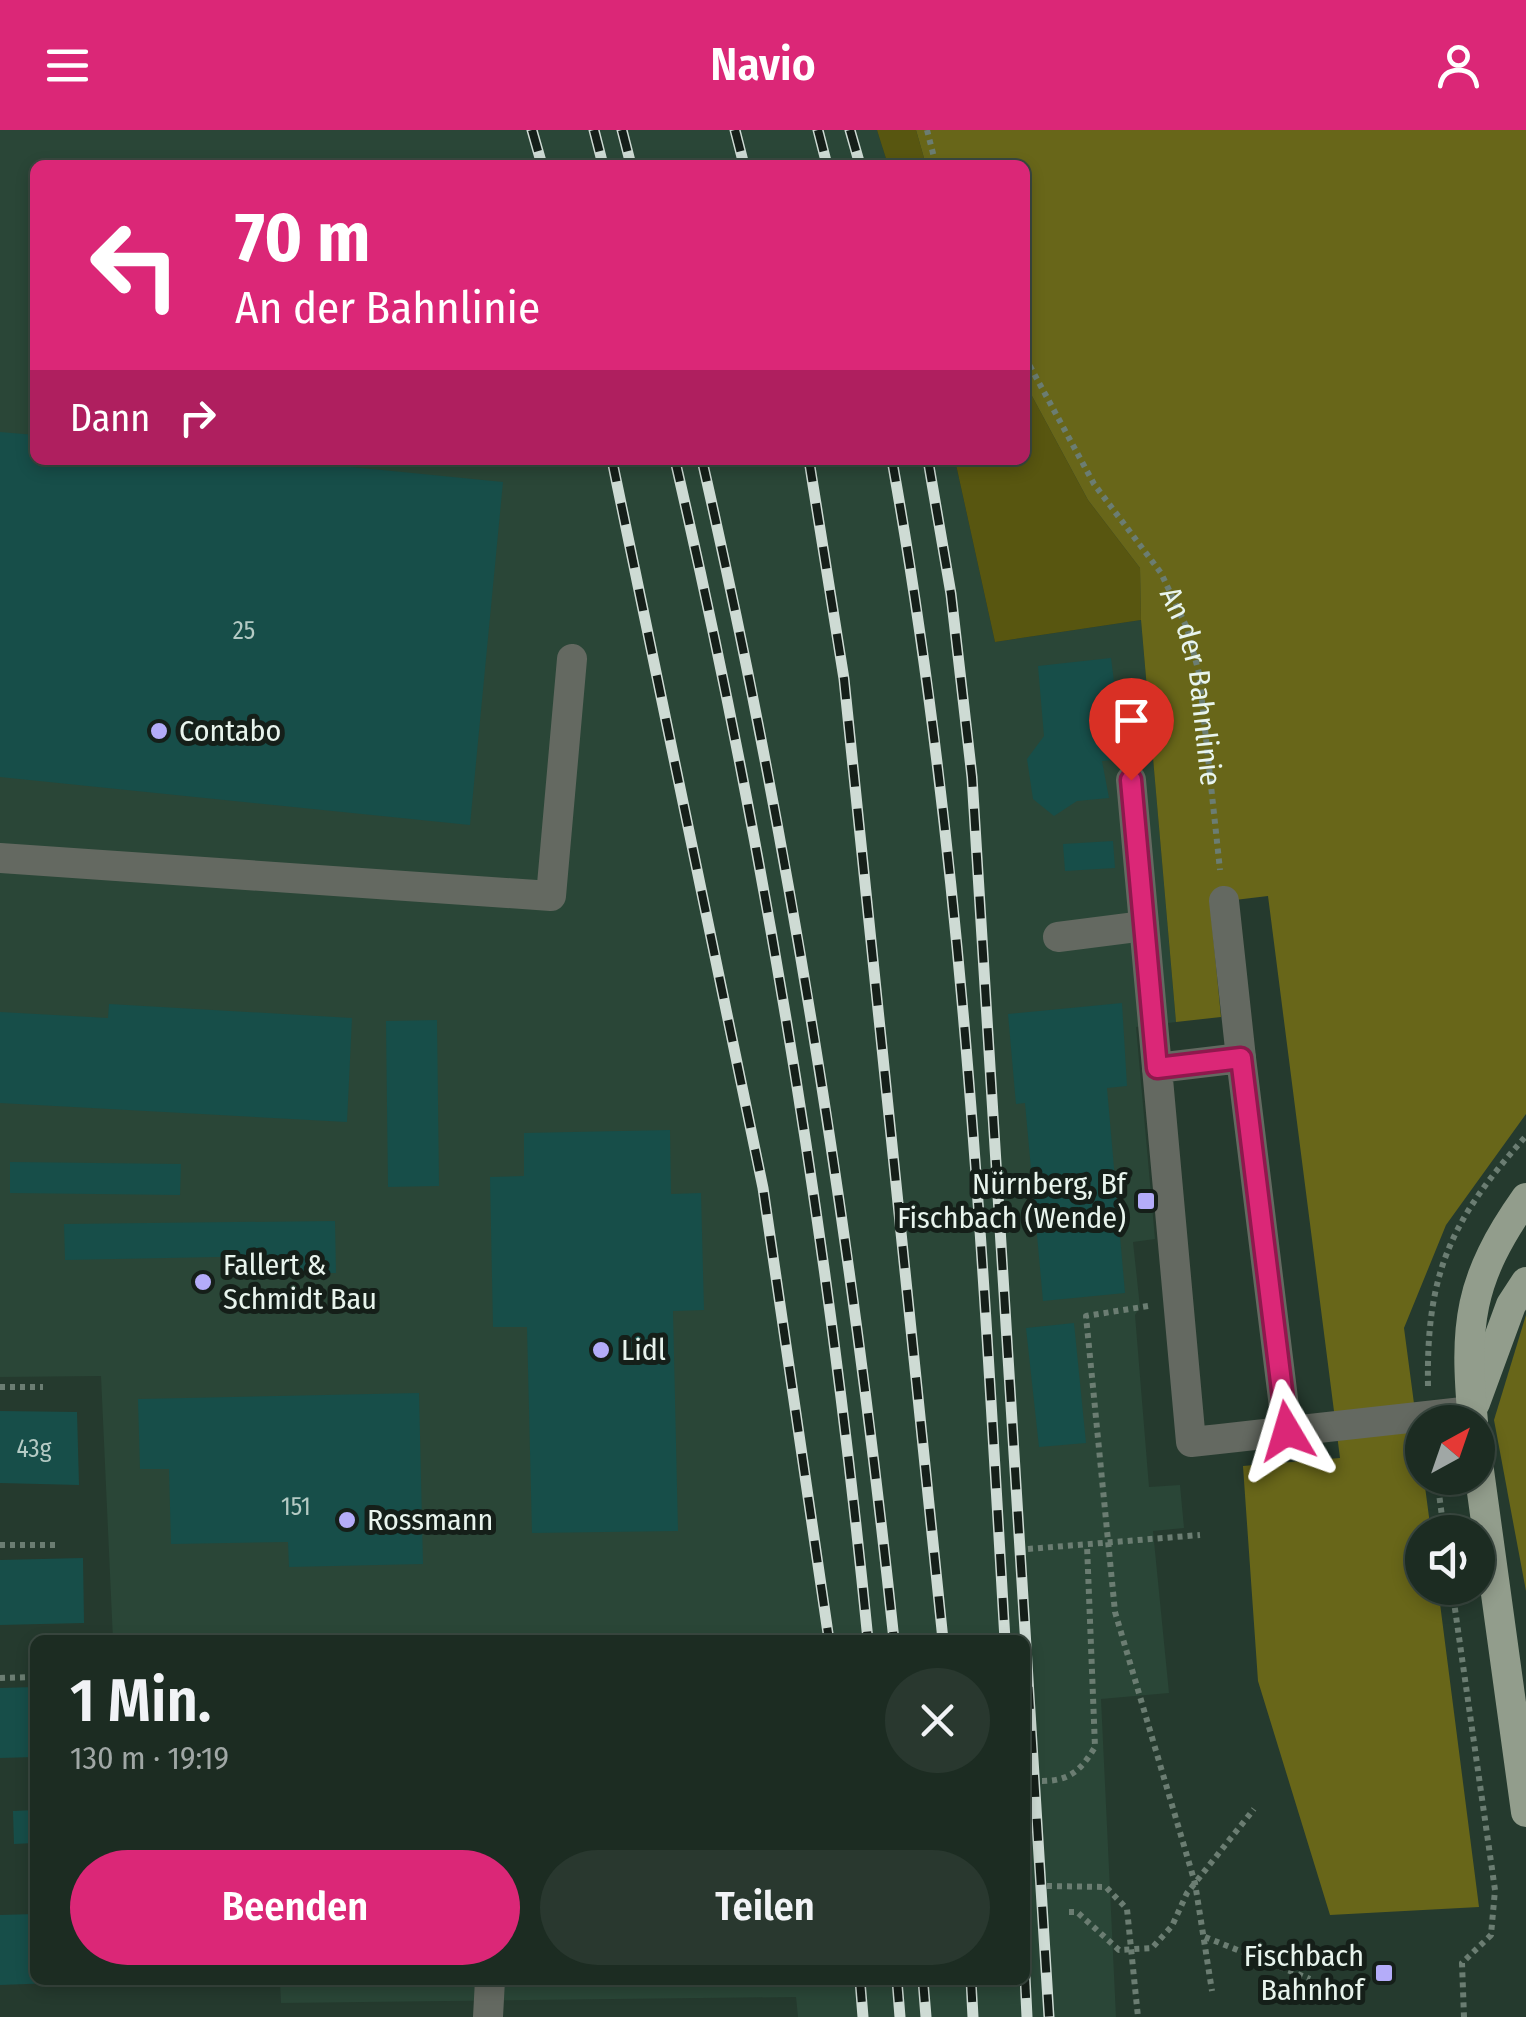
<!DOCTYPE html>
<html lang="de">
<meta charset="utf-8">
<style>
:root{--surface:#1c2c22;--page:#29382f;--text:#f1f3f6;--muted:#a0a7a5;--line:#3a4840;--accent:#db2777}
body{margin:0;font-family:"Fira Sans Condensed",sans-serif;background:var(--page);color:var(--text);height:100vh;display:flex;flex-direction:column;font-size:38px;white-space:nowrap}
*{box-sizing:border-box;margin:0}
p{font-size:32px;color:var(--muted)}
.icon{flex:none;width:55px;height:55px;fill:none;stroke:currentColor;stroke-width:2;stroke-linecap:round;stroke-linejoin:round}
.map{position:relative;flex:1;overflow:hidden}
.drawer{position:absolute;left:30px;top:1505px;width:1000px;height:350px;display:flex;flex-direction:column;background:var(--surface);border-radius:15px;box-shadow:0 5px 15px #0003,0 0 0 2px var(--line)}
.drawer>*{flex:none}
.top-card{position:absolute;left:30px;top:30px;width:1000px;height:305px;border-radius:15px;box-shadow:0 5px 15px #0003,0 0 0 2px var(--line);background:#db2777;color:#fff;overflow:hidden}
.needle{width:65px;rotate:40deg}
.tools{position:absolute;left:1405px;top:1275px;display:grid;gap:20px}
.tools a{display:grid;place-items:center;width:90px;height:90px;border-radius:50%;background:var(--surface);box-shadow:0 5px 15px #0003,0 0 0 2px var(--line);font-size:50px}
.pin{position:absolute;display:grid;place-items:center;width:85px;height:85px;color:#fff;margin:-102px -42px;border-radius:50% 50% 50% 0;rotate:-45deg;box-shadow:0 0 10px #0007}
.pin .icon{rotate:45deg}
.me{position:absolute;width:110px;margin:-55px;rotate:353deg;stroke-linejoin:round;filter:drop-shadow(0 0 8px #0008)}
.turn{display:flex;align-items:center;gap:35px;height:210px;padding:0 40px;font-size:45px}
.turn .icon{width:130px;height:130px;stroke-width:2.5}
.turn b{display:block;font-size:70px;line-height:85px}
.then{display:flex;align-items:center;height:95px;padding:0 40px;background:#0003;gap:20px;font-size:38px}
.round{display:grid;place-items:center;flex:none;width:105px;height:105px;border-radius:52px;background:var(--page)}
.headline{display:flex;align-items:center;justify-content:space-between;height:170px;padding:0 40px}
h1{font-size:60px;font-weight:600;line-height:75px}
.cta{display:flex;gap:20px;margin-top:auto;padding:20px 40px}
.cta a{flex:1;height:115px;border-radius:60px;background:var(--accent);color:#fff;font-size:40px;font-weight:600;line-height:115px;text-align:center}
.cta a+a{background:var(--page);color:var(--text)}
header{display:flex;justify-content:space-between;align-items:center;height:130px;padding:0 40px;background:var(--accent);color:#fff;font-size:45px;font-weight:600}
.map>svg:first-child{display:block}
.built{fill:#2a4637}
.green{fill:#585610}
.forest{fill:#686619}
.building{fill:#174e49}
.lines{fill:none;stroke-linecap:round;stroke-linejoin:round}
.path{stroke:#6b7d72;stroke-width:6;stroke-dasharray:5 5;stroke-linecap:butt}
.minor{stroke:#646961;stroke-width:30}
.major{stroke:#929d8c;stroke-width:30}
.rail-casing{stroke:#cedbd4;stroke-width:11}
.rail{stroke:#151f19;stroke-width:8;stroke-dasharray:22;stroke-linecap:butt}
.route-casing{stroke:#8e194d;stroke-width:25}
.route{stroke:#db2777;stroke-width:18}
.poi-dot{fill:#b4acf9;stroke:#151f19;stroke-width:4}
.labels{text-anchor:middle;stroke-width:10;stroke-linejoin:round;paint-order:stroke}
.number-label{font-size:25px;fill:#b4cac4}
.street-label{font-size:30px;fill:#e8f4ed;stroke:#151f19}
.poi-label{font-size:30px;fill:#e8f4ed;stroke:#151f19;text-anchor:start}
</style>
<header><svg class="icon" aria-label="menu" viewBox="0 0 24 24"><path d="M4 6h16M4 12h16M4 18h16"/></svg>Navio<svg class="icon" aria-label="person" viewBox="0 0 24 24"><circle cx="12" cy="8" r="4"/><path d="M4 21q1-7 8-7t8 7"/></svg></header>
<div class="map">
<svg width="1526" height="1887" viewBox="0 0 1526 1887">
<rect width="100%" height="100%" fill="#253a2e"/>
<path class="built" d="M0,0H877L888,35H35V330H955L995,512L1141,490L1176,892L1136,897L1155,1109L1133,1112L1140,1177L1135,1185L1149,1357L1180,1355L1184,1398L1153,1401L1169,1563L1101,1569L1116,1887H798L796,1867L281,1873L280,1850H1025V1510H113L101,1246L0,1247Z"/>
<g class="green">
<path d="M877,0H916L926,35H888Z"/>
<path d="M1025,253L1088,370L1140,438L1141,490L995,512L955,330H1025Z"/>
</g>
<g class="forest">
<path d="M916,0H1526V984L1446,1095L1404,1198L1431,1402H1422V1458H1438L1479,1777L1330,1785L1258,1551L1243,1336L1340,1328L1268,766L1210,773L1221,887L1176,892L1141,490L1140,438L1088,370L1025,253V35H926Z"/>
<path d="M1526,1185V1461L1494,1290Z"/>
</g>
<g class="building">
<path d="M0,302L35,305V330H281L503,352L470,695L0,647Z"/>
<path d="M1111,528L1124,629L1102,631L1109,668L1077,671L1054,686L1033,669L1027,629L1044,606L1038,536Z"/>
<path d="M1113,711L1115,738L1065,741L1063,714Z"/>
<path d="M1122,873L1127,956L1107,958L1125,1163L1043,1171L1025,973L1016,974L1008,884Z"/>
<path d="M109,874L352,888L347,992L0,973V882L108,888Z"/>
<path d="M437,890L439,1056L388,1057L386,891Z"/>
<path d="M670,1000L671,1064L701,1063L704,1180L673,1181L678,1401L532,1403L527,1197H493L490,1047L524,1046V1003Z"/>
<path d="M10,1032L181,1034L180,1065L10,1063Z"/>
<path d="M335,1091L336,1143L266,1144L265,1126L65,1130L64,1094Z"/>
<path d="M1074,1193L1086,1313L1039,1317L1026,1198Z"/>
<path d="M419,1263L423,1434L289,1437L288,1412L171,1414L169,1339H140L138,1269Z"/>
<path d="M0,1281L77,1282L79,1355L0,1353Z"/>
<path d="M83,1428L84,1493L0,1495V1430Z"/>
<path d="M35,1557V1627L0,1628V1558Z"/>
<path d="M35,1680V1713L14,1714L13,1681Z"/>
<path d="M35,1784V1850L54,1853L0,1855V1785Z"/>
<rect x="171" y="1850" width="70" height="4"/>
</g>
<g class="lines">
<g class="path">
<path d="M927,0L936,35"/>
<path id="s1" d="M1025,227L1094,354L1161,443L1187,498L1199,543L1220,740"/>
<path d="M1148,1176L1086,1186L1115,1482L1195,1753L1212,1861"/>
<path d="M1428,1256C1426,1143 1451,1090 1526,1006"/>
<path d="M0,1257H43"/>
<path d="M1437,1348L1444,1402"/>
<path d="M0,1415H56"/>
<path d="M1028,1419L1200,1405"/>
<path d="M1452,1458L1495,1760L1491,1805L1462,1833L1464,1887"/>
<path d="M0,1548L35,1547"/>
<path d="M1042,1651C1070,1651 1081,1640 1095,1617L1087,1415"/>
<path d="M1047,1756L1106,1757L1127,1779L1138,1887"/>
<path d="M1069,1782H1077L1119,1820L1152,1818L1172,1796L1187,1763L1254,1679"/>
<path d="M1205,1807L1310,1849"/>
</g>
<g class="minor">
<path d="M1131,650L1157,938"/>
<path d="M0,728L551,766L572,529"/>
<path d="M1224,771L1241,928"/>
<path d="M1058,807L1144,796"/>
<path d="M1287,1301L1241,928L1157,938L1191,1312C1285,1302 1379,1291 1472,1281"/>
<path d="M488,1887L490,1850"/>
</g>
<g class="major">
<path d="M1475,1273L1511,1175L1526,1152"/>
<path d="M1473,1292C1464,1195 1468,1150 1526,1068"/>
<path d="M1478,1333L1526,1682"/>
</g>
<g class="rail-casing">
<g id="rail">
<path d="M532,0L542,35"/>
<path d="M594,0L603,35"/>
<path d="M622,0L631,35"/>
<path d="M735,0L744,35"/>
<path d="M818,0L827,35"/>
<path d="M850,0L860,35"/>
<path d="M612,330L763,1058L829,1510"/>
<path d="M675,330C765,718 829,1114 868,1510"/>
<path d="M702,330C791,719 852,1113 894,1510"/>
<path d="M809,330L844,549L943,1510"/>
<path d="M892,330C962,719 982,1116 1005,1510"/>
<path d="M928,330L951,464L972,647L1049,1887"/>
<path d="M1025,1846L1027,1887"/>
<path d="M860,1850L863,1887"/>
<path d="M897,1850L900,1887"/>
<path d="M923,1850L926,1887"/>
<path d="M971,1850L973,1887"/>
</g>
</g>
<use href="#rail" class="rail"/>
</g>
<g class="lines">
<g class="route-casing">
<path id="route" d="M1131,650L1157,938L1241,928L1287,1301"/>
</g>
<use href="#route" class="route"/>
</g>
<g class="poi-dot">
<circle cx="159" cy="601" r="10"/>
<rect x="1136" y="1061" width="20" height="20" rx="5"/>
<circle cx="203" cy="1152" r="10"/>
<circle cx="601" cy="1220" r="10"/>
<circle cx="347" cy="1390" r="10"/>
<rect x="1374" y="1833" width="20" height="20" rx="5"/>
</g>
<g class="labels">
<g class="number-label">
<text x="244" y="509">25</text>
<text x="34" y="1327">43g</text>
<text x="296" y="1385">151</text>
</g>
<g class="street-label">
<text dy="10" stroke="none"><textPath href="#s1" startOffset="375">An der Bahnlinie</textPath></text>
</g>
<g class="poi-label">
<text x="179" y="611">Contabo</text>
<text x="1126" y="1064" text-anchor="end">Nürnberg, Bf<tspan x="1126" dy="34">Fischbach (Wende)</tspan></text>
<text x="223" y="1145">Fallert &amp;<tspan x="223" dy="34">Schmidt Bau</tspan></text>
<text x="621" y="1230">Lidl</text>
<text x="367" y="1400">Rossmann</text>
<text x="1364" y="1836" text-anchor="end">Fischbach<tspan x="1364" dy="34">Bahnhof</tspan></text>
</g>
</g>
</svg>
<div class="tools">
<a><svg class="needle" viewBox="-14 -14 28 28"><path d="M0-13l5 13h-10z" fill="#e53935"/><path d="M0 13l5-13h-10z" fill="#a0a7a5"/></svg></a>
<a><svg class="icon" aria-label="sound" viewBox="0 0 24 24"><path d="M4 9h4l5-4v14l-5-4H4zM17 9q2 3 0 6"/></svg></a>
</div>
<div class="pin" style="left:1131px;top:650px;background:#d93025"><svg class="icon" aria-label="arrive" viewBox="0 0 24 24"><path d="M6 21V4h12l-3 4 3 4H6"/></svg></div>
<svg class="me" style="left:1287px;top:1301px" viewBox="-20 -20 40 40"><path d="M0-17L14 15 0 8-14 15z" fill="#db2777" stroke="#fff" stroke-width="4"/></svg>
<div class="top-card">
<div class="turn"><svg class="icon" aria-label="left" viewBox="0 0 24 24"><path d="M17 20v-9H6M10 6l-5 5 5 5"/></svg><div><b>70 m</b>An der Bahnlinie</div></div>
<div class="then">Dann<svg class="icon" aria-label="right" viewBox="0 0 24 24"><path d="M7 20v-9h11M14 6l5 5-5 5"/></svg></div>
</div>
<section class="drawer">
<div class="headline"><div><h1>1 Min.</h1><p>130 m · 19:19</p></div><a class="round"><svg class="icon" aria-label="close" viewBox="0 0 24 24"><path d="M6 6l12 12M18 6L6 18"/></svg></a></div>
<div class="cta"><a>Beenden</a><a>Teilen</a></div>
</section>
</div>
